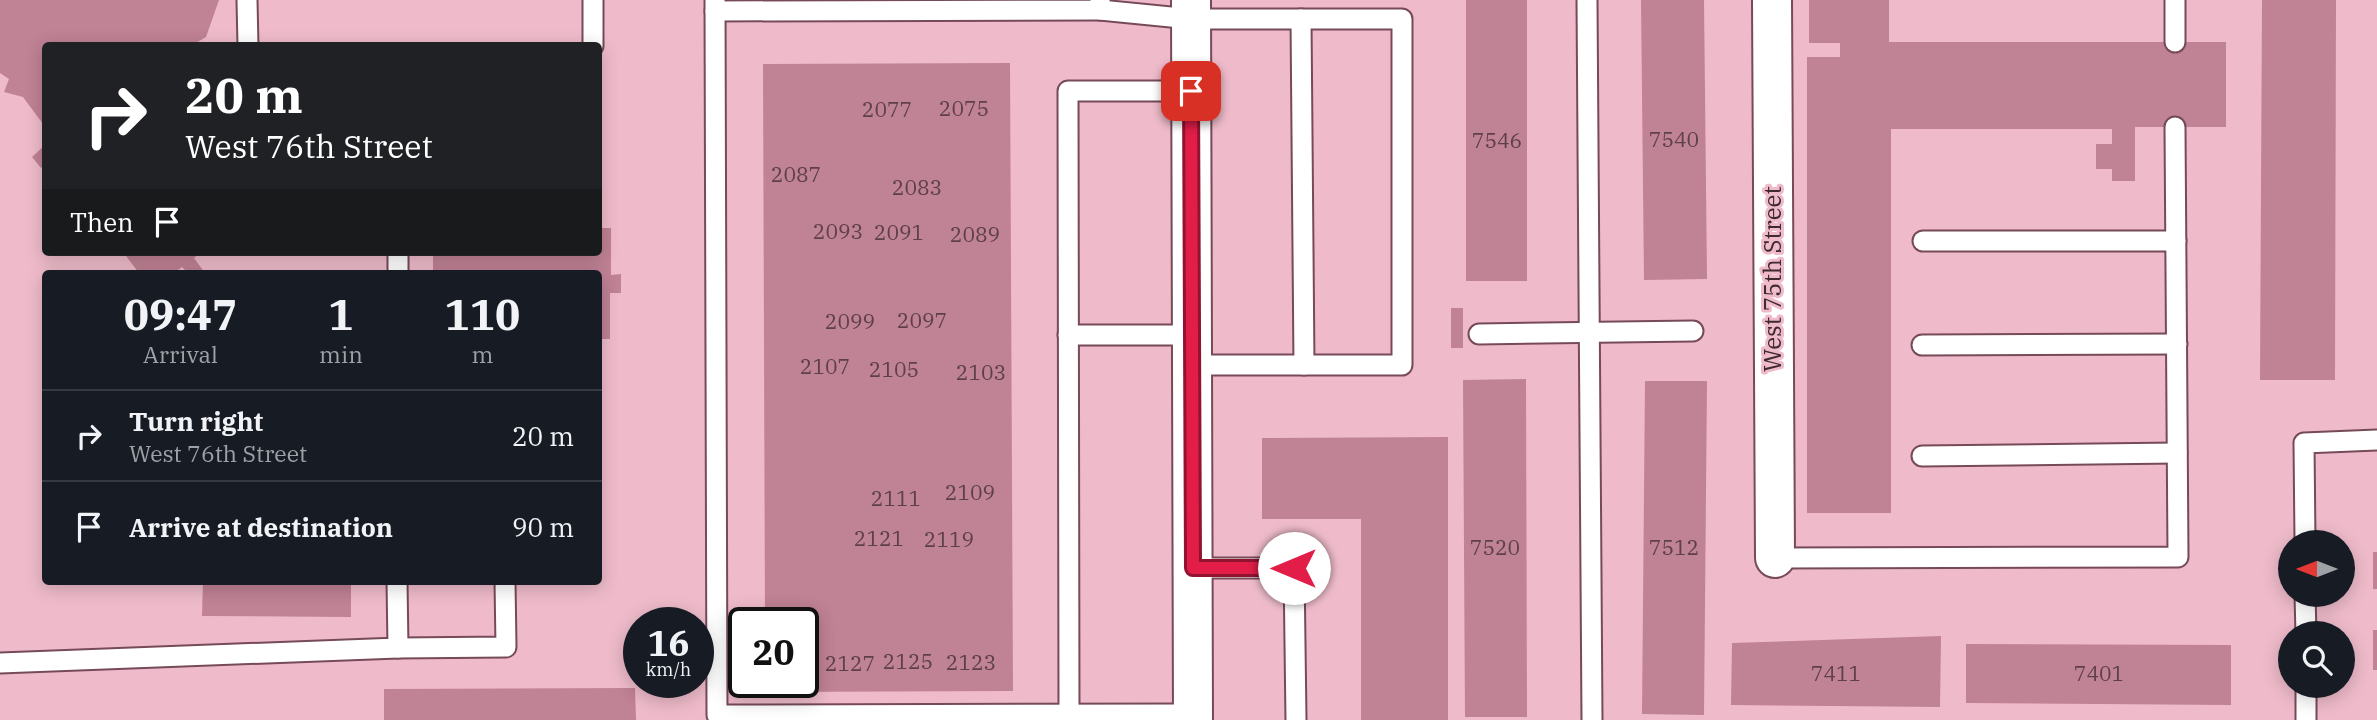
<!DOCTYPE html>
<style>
:root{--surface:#171b24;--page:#242831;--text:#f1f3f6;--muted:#9ea1a6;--line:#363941}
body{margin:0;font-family:"IBM Plex Serif",serif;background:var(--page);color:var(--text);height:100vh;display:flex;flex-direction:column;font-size:26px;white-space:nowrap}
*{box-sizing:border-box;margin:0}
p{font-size:23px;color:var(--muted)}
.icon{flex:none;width:38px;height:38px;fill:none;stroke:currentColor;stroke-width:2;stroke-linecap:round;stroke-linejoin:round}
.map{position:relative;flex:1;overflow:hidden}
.details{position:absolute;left:42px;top:270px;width:560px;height:315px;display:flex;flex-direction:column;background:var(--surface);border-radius:7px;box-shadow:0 4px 18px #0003}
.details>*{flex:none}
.banner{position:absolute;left:42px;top:42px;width:560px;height:214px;border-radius:7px;box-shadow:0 4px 18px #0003;background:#202124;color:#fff;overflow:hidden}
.needle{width:46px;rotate:270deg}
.fabs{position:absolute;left:2278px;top:530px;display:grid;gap:14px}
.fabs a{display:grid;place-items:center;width:77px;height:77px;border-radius:50%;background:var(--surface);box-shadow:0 4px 18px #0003;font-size:35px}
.speed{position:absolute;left:623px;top:607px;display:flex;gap:14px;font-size:35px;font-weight:700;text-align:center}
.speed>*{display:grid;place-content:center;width:91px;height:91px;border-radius:50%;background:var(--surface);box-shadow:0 4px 18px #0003;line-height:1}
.speed small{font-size:18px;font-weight:400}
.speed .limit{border:4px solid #111;border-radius:10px;background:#fff;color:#111}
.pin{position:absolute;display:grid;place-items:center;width:60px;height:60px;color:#fff;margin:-30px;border-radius:14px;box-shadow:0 4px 10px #0006}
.me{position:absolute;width:77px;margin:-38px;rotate:270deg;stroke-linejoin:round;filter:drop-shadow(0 0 5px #0008)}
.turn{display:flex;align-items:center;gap:24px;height:147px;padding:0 28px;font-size:32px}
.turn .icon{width:91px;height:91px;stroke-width:2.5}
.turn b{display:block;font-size:49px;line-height:60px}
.then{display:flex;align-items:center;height:66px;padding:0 28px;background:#0003;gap:14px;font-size:26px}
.eta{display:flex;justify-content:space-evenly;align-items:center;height:119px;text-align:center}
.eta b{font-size:42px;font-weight:800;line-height:49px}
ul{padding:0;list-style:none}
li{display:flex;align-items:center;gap:21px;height:91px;padding:0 28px;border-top:2px solid var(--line)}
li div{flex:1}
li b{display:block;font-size:26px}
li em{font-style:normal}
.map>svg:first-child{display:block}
.building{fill:#c08295}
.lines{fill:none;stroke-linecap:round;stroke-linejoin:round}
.lane-casing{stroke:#764a58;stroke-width:23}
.street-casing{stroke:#764a58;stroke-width:42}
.secondary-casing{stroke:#764a58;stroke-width:42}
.lane{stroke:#fff;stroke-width:19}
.street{stroke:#fff;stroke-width:38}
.secondary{stroke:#fff;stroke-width:38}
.route-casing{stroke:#92132f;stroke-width:18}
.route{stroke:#e11d48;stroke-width:12}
.labels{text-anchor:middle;stroke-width:6;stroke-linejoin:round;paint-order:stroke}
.number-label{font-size:21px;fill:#5e4049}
.street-label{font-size:24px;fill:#3e2a30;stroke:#efbbca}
</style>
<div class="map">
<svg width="2377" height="720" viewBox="0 0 2377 720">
<rect width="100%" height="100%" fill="#efbbca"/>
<g class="building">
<path d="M0,0H219L206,37L191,46H46V128L23,97L4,92L9,79L0,73Z"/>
<rect x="1466" y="0" width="61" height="281"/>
<path d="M1641,0H1704L1707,279L1644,280Z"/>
<path d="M1809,0H1889V42H2226V127H2135V181H2112V169H2096V144H2112V129H1891V513H1807V57H1840V43H1809Z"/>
<path d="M2262,0H2336L2335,380H2260Z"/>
<path d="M1010,63L1013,691L766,692L765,682H803V623H765L763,64Z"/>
<path d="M46,144V164L41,168L32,157Z"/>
<path d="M598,228H611V275L621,274V293H610V339H598V273H433V252H598Z"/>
<path d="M123,252H201L194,258L205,273H188L182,267L174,273H139Z"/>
<rect x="1451" y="308" width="12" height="40"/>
<path d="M1526,379L1527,717H1465L1463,380Z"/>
<path d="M1645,381H1707L1704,715L1642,714Z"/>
<path d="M1448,437V720H1361V519H1262V438Z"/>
<rect x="2373" y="552" width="4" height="37"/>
<path d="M203,581H351V617L202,616Z"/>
<rect x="2373" y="630" width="4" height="40"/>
<path d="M1941,636L1940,707L1731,705L1732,643Z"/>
<path d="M1966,644L2231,645V705L1966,703Z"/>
<path d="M635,688L636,720H384V689Z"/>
</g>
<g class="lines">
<g class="lane-casing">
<g id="lane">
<path d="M247,0L248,46"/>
<path d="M593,0V46"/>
<path d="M715,0L717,715L1193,714"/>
<path d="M1587,0L1592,720"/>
<path d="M2175,0V42"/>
<path d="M1100,10L1191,19H1402V365H1192"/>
<path d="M715,11L1100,10V0"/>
<path d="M1301,19L1304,365"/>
<path d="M1923,241H2176"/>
<path d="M398,273V252"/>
<path d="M1479,334L1693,331"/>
<path d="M1068,335H1192"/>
<path d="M1922,345L2177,344"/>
<path d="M1922,456L2177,453"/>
<path d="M2305,542L2304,443L2377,440"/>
<path d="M1775,558L2178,557L2175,127"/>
<path d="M1193,568H1294L1296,720"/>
<path d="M2305,595L2306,634"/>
<path d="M398,648L506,647L505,581"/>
<path d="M0,663L398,648L397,581"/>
<path d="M2306,686V720"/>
<path d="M1069,714L1068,91H1191"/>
</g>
</g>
<g class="street-casing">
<path id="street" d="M1772,0L1775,558"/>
</g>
<g class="secondary-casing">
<path id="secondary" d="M1191,0L1193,720"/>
</g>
<use href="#lane" class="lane"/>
<use href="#street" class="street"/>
<use href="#secondary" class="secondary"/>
</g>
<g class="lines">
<g class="route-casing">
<path id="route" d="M1191,91L1193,568H1294"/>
</g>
<use href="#route" class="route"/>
</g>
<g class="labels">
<g class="number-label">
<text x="964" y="116">2075</text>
<text x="887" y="117">2077</text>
<text x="1674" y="147">7540</text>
<text x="1497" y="148">7546</text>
<text x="796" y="182">2087</text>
<text x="917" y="195">2083</text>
<text x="838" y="239">2093</text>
<text x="899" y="240">2091</text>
<text x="975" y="242">2089</text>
<text x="922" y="328">2097</text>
<text x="850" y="329">2099</text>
<text x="825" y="374">2107</text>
<text x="894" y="377">2105</text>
<text x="981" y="380">2103</text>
<text x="970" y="500">2109</text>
<text x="896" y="506">2111</text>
<text x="879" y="546">2121</text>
<text x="949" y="547">2119</text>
<text x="1495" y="555">7520</text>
<text x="1674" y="555">7512</text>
<text x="908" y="669">2125</text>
<text x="971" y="670">2123</text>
<text x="850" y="671">2127</text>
<text x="1836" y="681">7411</text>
<text x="2099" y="681">7401</text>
</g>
<g class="street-label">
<text transform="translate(1773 279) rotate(-90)" y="8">West 75th Street</text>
</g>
</g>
</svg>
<div class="fabs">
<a><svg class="needle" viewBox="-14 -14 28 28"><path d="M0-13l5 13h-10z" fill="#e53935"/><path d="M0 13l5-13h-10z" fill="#9ea1a6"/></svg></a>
<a><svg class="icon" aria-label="search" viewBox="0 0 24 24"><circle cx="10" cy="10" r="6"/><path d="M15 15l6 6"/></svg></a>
</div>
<div class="speed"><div>16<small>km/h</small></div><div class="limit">20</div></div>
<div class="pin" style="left:1191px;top:91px;background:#d93025"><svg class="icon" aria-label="arrive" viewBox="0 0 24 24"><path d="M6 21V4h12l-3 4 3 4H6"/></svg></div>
<svg class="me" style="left:1294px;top:568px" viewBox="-20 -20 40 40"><circle r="19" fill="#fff"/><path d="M0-13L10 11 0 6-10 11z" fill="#e11d48"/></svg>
<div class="banner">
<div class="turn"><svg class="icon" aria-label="right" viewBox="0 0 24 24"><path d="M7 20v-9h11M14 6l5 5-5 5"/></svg><div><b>20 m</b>West 76th Street</div></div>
<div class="then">Then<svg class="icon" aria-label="arrive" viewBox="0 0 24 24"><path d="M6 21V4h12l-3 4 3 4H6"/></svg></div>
</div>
<section class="details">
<div class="eta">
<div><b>09:47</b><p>Arrival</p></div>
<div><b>1</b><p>min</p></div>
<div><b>110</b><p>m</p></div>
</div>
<ul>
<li><svg class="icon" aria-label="right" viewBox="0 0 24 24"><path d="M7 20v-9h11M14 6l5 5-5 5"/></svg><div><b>Turn right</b><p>West 76th Street</p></div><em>20 m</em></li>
<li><svg class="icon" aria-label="arrive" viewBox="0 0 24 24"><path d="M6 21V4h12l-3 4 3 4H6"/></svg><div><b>Arrive at destination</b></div><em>90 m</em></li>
</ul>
</section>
</div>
